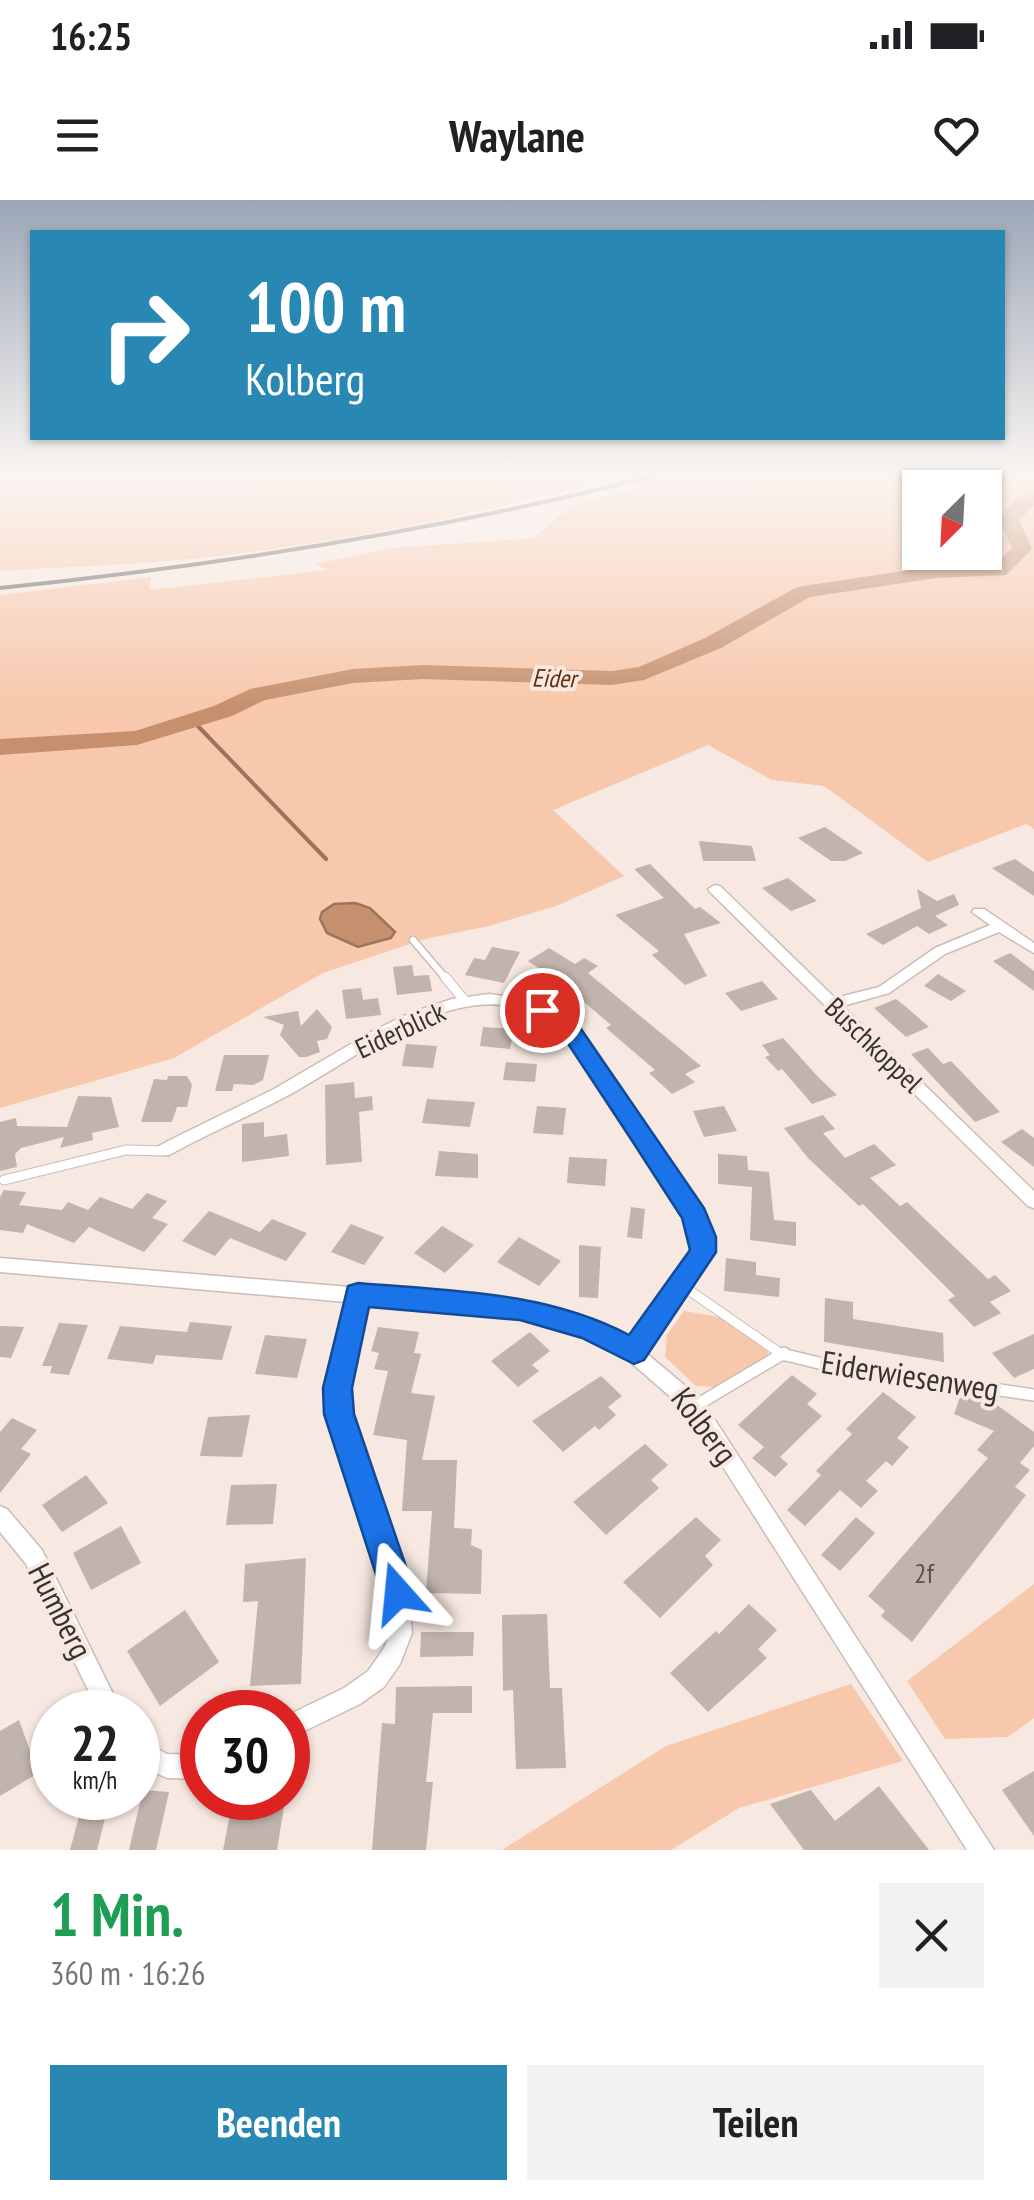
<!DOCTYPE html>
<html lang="de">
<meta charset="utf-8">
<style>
:root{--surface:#fff;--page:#f2f2f2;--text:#202124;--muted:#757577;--accent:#2888b3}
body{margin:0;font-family:"PT Sans Narrow",sans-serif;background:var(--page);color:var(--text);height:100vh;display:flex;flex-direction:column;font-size:38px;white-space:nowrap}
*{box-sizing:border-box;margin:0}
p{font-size:32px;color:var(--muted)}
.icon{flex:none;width:55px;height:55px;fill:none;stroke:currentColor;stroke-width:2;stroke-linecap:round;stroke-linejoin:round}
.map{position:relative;height:1650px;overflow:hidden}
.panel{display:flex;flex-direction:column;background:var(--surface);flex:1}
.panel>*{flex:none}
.banner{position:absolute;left:30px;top:30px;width:975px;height:210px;border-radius:0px;box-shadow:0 2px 8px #0004;background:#2888b3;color:#fff;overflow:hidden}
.needle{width:65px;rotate:204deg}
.fabs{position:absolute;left:902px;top:270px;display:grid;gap:20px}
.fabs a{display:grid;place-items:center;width:100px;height:100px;border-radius:0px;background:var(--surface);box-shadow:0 2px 8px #0004;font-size:50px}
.speed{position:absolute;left:30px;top:1490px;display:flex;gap:20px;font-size:50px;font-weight:700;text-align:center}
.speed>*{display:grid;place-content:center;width:130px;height:130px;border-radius:50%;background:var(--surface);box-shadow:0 2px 8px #0004;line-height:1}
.speed small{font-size:25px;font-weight:400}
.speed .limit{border:15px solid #d22;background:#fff;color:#111}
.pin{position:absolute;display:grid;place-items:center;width:85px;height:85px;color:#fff;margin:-42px;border:5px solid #fff;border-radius:50%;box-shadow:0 2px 10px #0007}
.me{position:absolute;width:110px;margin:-55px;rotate:342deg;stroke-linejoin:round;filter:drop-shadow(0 0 8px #0008)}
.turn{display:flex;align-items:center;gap:35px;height:210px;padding:0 50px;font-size:45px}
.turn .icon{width:130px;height:130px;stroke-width:2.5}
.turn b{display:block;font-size:70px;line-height:85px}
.round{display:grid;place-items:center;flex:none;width:105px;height:105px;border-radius:0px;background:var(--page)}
.summary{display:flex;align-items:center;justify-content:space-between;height:170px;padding:0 50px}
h1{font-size:60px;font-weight:600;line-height:75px;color:#1e9e55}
.button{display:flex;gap:20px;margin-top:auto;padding:20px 50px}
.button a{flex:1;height:115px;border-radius:0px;background:var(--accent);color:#fff;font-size:40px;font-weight:600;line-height:115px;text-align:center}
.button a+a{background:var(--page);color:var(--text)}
.status{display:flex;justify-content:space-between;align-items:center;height:70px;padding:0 50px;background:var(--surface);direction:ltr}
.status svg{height:28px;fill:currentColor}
header{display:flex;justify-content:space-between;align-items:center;height:130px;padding:0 50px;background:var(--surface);font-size:45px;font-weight:600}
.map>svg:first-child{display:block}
.green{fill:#f7c8ab;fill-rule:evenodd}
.water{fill:#c6906e;stroke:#9b745b;stroke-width:2.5}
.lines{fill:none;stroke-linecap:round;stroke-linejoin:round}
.stream{stroke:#9b745b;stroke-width:4}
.river{fill:#c6906e;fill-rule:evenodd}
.building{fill:#c1b4ac}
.service-far2-casing{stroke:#cbbdb5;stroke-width:9}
.service-far1-casing{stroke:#cbbdb5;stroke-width:11}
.service-casing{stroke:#cbbdb5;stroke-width:14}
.minor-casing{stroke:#cbbdb5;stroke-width:3}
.service-far2{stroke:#fff;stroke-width:6}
.service-far1{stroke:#fff;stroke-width:9}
.service{stroke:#fff;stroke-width:11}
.minor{fill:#fff;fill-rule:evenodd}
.rail{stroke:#6d6661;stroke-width:4}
.route{fill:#1a73e8;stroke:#114b97;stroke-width:2.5}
.labels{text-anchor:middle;stroke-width:8;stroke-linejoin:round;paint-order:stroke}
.far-water-label{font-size:25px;font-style:italic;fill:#632f06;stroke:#f7e9e1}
.street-label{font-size:28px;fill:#37322f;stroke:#f7e9e1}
.near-number-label{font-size:28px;fill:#5a524e}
.near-street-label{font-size:32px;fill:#37322f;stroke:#f7e9e1}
</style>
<div class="status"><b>16:25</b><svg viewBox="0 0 49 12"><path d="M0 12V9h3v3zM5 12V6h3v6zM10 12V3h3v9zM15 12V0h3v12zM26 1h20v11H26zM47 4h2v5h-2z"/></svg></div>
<header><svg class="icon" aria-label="menu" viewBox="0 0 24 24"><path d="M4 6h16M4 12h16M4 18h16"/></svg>Waylane<svg class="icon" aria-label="heart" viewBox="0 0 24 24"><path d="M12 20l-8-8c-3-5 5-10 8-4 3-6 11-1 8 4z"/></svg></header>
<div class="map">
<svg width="1034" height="1650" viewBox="0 0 1034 1650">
<rect width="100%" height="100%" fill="#f7e9e1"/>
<g class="green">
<path d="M0,276H621C474,316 320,347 169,361C113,366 56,367 0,371Z"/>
<path d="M681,276C720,276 753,293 789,276H1034V629L1026,624L928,662L824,586L772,580L708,545L553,610L624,676L556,706L489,726L425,739L323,773L174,858L0,908V395L151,377L150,390L328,370L314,364L392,348L533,338L571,306ZM920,288H985V352H920Z"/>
<path d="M684,1111L720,1117L767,1148L769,1158L715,1187L696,1186L665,1157L667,1135Z"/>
<path d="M1034,1384V1518L1008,1537L945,1539L907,1481Z"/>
<path d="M851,1484L903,1561L739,1608L671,1650H502L666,1546Z"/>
</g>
<path class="water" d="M355,703L370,708L395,732L391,738L358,747L327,733L320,719L322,712L334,704Z"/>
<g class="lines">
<path class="stream" d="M193,521L326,659"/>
<path class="river" d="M1034,293V305L1019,320L1032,349L1006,375L936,378L810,397L721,448L644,480L612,485L423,479L353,483L265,500L232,516L137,545L0,555V539L135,531L214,506L250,489L353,469L423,465L612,471L639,467L705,438L797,387L936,366L994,365L1012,348L999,320L1015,299Z"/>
</g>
<g class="building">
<path d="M825,627L863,653L845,661H831L798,638Z"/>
<path d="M699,641L752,646L756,661H703Z"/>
<path d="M1015,659L1034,672V696L992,668Z"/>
<path d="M650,664L695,709L700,707L721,723L684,734L707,776L685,785L652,755L659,751L615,715L664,698L634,669Z"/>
<path d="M788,678L817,701L791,711L762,688Z"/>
<path d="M917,689L937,701L954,694L959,705L935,716L948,725L929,734L917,726L883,745L866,734L921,708Z"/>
<path d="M492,747L520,752L504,783L465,775L474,758L485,760Z"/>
<path d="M549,748L575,764L584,758L598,766L588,773L701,866L685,874L695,882L672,894L649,873L655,870L606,828L611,825L563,784L528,761Z"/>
<path d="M1010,753L1034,771V791L993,761Z"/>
<path d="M412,765L414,776L429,775L432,791L397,795L393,767Z"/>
<path d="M938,774L966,791L951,801L924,786Z"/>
<path d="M762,781L778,799L741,811L725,793Z"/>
<path d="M361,788L363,800L378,798L381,815L346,819L342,790Z"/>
<path d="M896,799L906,807L929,827L906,837L874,808Z"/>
<path d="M317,809L332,827L327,839L317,841L320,852L306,857H299L280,835L284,825L263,817L298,811L301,826Z"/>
<path d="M483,827L514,829L510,849L480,846Z"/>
<path d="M783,838L819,878L837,895L812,904L782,869L778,871L765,857L770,855L762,845Z"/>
<path d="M406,844L437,846L433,868L402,866Z"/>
<path d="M928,848L943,864L951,861L1000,912L975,922L911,854Z"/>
<path d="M224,855H269L263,880L253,885L234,884L232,891H215Z"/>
<path d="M506,862L537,864L535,882L503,880Z"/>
<path d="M168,876H187L192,885L187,907H177L172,922H141L154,879L167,880Z"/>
<path d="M354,882L355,898L372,896L373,910L359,912L362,962L326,965L325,885Z"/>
<path d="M78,896L111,897L119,927L92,933L93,940L60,948L64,937L21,948L15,954L17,967L0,971V922L16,918L17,926L67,927Z"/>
<path d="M427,899L475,902L470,927L422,923Z"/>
<path d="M537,906L566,908L563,935L533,933Z"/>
<path d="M724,906L737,931L704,937L693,911Z"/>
<path d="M823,915L835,929L823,933L845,958L874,944L896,965L870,978L900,1006L907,1002L988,1079L995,1075L1011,1091L990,1102L1001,1113L974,1127L948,1100L955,1096L863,1004L859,1006L808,958L784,928Z"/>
<path d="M264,922V937L287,934L289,956L242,962V924Z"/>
<path d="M1022,929L1034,938V967L1001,942Z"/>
<path d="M439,951L478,954V978L435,976Z"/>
<path d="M718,954L747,956L748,970L769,972L774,1020L796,1022V1046L750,1040L752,987L718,984Z"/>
<path d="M569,957L607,959L605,986L567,983Z"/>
<path d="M4,990L26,992L19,1005L62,1010L68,1002L88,1010L100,997L132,1009L147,993L167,1001L152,1018L168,1024L144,1052L89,1027L74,1043L27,1024L23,1033L0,1030V997Z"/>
<path d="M631,1007L645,1009L642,1039L627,1037Z"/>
<path d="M209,1011L260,1032L272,1019L307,1033L286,1061L230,1038L215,1056L182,1041Z"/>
<path d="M351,1024L384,1037L364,1065L331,1052Z"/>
<path d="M442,1026L474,1045L445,1073L414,1053Z"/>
<path d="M519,1037L561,1061L539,1086L497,1062Z"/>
<path d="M579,1045L601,1047L598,1098L579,1097Z"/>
<path d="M726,1058L756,1062V1075L780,1078L779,1097L724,1091Z"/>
<path d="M825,1098L853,1102V1119L943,1133L944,1162L824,1142Z"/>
<path d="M190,1122L232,1126L222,1160L156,1155L153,1164L107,1159L120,1126L187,1132Z"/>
<path d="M59,1123L88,1125L69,1175L50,1173L52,1166H42Z"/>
<path d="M0,1126L24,1127L11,1158L0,1157Z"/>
<path d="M378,1127L419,1132L414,1153L421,1154L411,1193L435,1196L422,1260H457L454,1328L472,1329L471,1345L482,1350L481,1394L426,1393L432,1311H402L407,1240L373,1235L388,1171L374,1169L379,1153L371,1151Z"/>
<path d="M530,1132L550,1151L532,1165L539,1171L518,1187L491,1161Z"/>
<path d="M1034,1134V1169L1014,1178L992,1153Z"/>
<path d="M265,1135L307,1139L297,1178L255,1174Z"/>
<path d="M792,1175L817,1194L807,1204L822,1216L780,1257L788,1264L775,1277L752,1258L764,1247L738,1225Z"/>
<path d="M601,1176L622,1196L608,1207L616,1215L599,1230L595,1226L563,1252L532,1221Z"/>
<path d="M883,1192L916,1217L897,1238L909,1247L892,1266L886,1261L866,1281L878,1291L861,1308L840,1290L805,1326L787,1310L821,1275L816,1271L852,1234L846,1229Z"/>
<path d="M961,1194L986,1197L1034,1232V1246L1020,1263L1030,1270L1015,1287L1026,1295L912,1442L881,1416L885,1411L868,1396L988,1258L977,1250L994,1231L954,1214Z"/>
<path d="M250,1215L242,1257L200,1256L208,1217Z"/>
<path d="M12,1218L37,1230L21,1249L31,1254L0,1293V1232Z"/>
<path d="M645,1244L668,1265L651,1280L659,1288L606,1335L573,1302Z"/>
<path d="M86,1275L108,1303L62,1332L42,1305Z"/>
<path d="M277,1284L273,1324L226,1325L231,1285Z"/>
<path d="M696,1317L721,1340L705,1356L713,1365L660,1418L623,1382Z"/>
<path d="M856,1317L875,1333L840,1371L821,1355Z"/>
<path d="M121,1326L141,1363L91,1390L73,1353Z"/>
<path d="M306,1358L301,1484L250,1486L258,1401L243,1402L245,1364Z"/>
<path d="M749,1404L777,1430L758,1449L767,1458L708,1512L670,1473L716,1431L719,1434Z"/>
<path d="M185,1410L219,1462L160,1506L127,1451Z"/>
<path d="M547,1414L550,1488H562L566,1568L516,1569L513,1490L503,1491L502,1415Z"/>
<path d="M421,1432H474L473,1456L420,1457Z"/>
<path d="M472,1486V1513H433L426,1582H433L426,1650H372L382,1523L395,1524L396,1487Z"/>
<path d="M19,1520L38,1573L0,1596V1531Z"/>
<path d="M1034,1571V1636L1002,1590Z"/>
<path d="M879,1586L929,1650H804L770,1604L811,1590L835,1621Z"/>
<path d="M143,1590L169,1592L156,1650H129Z"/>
<path d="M84,1598H110L97,1650H70Z"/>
<path d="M232,1604L284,1607L277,1650H223Z"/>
</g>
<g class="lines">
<g class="service-far2-casing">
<path id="service-far2" d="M413,740L447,780"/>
</g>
<g class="service-far1-casing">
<g id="service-far1">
<path d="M445,777L465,801"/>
<path d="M4,980L126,950L163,951"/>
<path d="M683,1086L784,1156"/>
<path d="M786,1155L790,1156"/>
</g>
</g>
<g class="service-casing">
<g id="service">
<path d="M786,1155L827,1165L1034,1195"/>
<path d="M695,1206L784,1153"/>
</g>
</g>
<g class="minor-casing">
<g id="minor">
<path d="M715,685L720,686L835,798L879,787L935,748L990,725L972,712L974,709H984L1034,743V753L999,732L945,754L889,793L843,806L1034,991V1008L1028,1006L710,692L708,689Z"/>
<path d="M489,794C536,800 563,808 592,848L700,1010L712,1037V1051L645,1152L702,1200L994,1650H967L688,1212L628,1160L609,1149L569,1132L520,1117L365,1103L347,1188L349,1214L409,1393L412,1433L400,1464L384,1487L360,1504L288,1539V1515L344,1488L368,1471L384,1448L390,1433L387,1393L329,1214L327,1188L347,1102L0,1072V1058L520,1101L580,1120L630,1142L694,1050V1037L686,1017L575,847C493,745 369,852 287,896C248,917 207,934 169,955H157L155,951L157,947L172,939L274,889L373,831L410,813L452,799Z"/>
<path d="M0,1306L7,1309L42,1350L122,1512H99L26,1364L0,1332Z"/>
<path d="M138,1538L167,1554L202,1555V1579L167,1578L138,1565Z"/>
</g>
</g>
<use href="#service-far2" class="service-far2"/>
<use href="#service-far1" class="service-far1"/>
<use href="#service" class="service"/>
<use href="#minor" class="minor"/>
<path class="rail" d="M0,388C221,365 438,331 653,276"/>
</g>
<linearGradient id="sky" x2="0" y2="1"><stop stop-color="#9aa6b7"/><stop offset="0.54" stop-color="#fbf5f2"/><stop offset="1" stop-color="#fbf5f2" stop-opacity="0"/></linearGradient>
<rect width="1034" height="507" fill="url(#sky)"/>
<path class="route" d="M542,803L581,829L704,1008L716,1037V1052L644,1160L634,1164L582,1138L520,1120L369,1107L352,1188L354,1214L415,1393L410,1405L398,1409L387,1405L382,1393L324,1214L323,1188L348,1086L358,1083C451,1091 545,1091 629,1135L690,1050L682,1018L629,936L565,839L530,810Z"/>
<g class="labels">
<g class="far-water-label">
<text transform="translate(554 478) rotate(1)" y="9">Eider</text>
</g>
<g class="street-label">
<text transform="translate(400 830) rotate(-25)" y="10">Eiderblick</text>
<text transform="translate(874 845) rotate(44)" y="10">Buschkoppel</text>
</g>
<g class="near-number-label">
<text x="924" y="1383">2f</text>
</g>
<g class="near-street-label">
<text transform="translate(910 1176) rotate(9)" y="11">Eiderwiesenweg</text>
<text transform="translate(704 1226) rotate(53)" y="11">Kolberg</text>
<text transform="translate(60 1411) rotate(63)" y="11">Humberg</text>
</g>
</g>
</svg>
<div class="fabs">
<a><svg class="needle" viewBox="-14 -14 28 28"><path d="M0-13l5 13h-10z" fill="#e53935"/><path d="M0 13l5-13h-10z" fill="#757577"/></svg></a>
</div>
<div class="speed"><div>22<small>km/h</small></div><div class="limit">30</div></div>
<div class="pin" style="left:542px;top:810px;background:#d93025"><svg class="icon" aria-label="arrive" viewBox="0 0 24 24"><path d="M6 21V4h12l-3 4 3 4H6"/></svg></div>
<svg class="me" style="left:398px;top:1393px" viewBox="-20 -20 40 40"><path d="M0-17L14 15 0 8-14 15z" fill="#1a73e8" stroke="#fff" stroke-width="4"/></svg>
<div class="banner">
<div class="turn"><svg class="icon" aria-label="right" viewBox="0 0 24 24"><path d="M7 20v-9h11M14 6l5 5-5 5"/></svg><div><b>100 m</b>Kolberg</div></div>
</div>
</div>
<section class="panel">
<div class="summary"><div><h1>1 Min.</h1><p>360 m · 16:26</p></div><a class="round"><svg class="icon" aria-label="close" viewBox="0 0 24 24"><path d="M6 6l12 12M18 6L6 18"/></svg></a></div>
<div class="button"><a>Beenden</a><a>Teilen</a></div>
</section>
